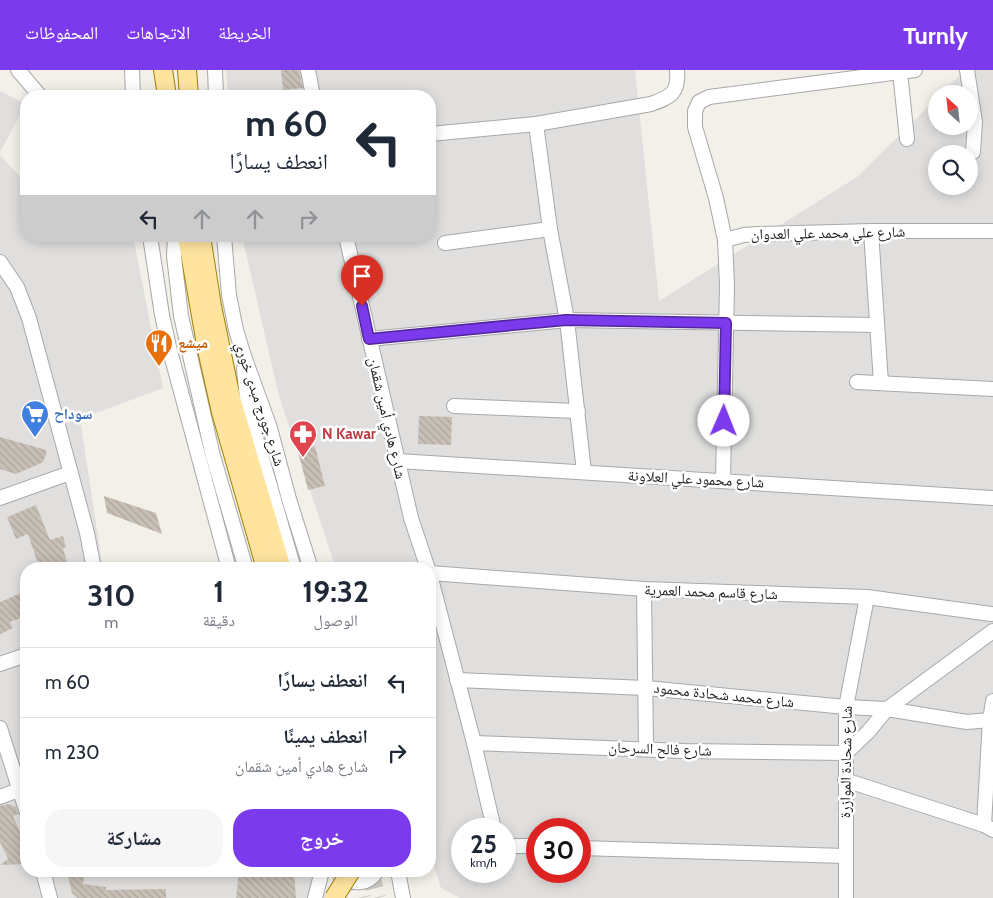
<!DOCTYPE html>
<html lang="ar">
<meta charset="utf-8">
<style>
:root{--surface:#fff;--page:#f6f6f7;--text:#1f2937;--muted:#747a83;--line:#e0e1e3;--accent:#7c3aed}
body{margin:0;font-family:Cabin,"Noto Naskh Arabic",sans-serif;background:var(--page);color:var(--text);direction:rtl;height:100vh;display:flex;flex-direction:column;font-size:19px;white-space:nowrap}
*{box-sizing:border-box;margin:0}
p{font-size:16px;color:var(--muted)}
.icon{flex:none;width:28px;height:28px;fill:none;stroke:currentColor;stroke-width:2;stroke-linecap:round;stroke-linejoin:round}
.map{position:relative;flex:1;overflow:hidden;direction:ltr}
.sheet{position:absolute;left:20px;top:492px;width:416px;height:315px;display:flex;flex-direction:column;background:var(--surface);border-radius:20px;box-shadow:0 2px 12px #0003;direction:rtl}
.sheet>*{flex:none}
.hud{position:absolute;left:20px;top:20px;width:416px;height:152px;border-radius:20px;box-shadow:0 2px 12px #0003;direction:rtl;background:#fff;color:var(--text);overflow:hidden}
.needle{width:32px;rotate:333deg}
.tools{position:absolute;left:928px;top:15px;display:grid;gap:10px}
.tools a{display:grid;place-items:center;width:50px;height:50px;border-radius:50%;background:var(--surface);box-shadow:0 2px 12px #0003;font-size:25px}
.speed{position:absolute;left:451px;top:748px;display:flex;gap:10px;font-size:25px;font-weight:700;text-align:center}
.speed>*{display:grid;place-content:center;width:65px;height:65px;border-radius:50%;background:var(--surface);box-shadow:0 2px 12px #0003;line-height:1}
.speed small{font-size:12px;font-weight:400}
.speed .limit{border:8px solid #d22;background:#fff;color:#111}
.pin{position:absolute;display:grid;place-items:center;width:42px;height:42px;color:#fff;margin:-51px -21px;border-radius:50% 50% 50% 0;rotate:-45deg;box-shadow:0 0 5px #0007}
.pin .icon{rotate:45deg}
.me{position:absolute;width:55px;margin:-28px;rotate:1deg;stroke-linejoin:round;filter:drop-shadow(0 0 4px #0008)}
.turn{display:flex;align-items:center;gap:18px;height:105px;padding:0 25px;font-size:22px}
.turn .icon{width:65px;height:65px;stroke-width:2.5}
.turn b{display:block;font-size:35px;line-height:42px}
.lanes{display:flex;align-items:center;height:48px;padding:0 25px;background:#0003;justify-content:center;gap:25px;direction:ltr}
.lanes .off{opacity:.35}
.eta{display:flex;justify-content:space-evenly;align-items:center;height:85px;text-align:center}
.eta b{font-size:30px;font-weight:700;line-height:35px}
.action{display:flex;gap:10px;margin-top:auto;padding:10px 25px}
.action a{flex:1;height:58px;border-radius:20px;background:var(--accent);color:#fff;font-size:20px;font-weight:700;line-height:58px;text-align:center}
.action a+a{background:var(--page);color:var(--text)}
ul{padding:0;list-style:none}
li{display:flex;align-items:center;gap:15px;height:70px;padding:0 25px;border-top:1px solid var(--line)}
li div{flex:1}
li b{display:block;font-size:19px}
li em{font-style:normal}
header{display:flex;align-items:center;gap:30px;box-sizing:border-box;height:70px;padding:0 25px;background:var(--accent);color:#fff}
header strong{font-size:24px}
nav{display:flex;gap:28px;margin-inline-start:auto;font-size:18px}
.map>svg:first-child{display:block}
.residential{fill:#e0dfde;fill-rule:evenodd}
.building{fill:url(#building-back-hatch)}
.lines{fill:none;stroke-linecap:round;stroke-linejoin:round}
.major-tunnel{stroke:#c8c7c0;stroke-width:18;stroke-dasharray:18 9;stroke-linecap:butt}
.minor-casing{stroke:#a8a8a8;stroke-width:16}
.major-casing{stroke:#9f8100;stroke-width:20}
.minor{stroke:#fff;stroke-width:14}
.major{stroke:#ffe4a0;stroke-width:18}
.major-bridge-casing{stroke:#9f8100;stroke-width:20;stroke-linecap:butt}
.major-bridge{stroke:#ffe4a0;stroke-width:18}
.route-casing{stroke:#51269a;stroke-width:12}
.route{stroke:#7c3aed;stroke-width:9}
.labels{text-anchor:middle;stroke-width:5;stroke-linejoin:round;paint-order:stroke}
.street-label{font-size:15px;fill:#212121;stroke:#fff}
.food-label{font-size:15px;font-weight:bold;fill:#c56008;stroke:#fff;text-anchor:start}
.shop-label{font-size:15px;font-weight:bold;fill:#366cbe;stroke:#fff;text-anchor:start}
.health-label{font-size:15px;font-weight:bold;fill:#be3a42;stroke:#fff;text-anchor:start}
</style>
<header>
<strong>Turnly</strong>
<nav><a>الخريطة</a><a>الاتجاهات</a><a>المحفوظات</a></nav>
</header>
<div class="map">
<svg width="993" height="828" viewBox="0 0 993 828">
<defs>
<pattern id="building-back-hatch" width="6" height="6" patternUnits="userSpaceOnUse" patternTransform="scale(1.25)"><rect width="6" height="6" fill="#c8c0b6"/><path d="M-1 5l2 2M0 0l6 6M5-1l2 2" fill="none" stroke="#aca59c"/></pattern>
</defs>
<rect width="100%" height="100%" fill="#f2f0e8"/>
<g class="residential">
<path d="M226,0H635L659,231L857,107L936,29V56H969V24H941L965,0H993V828H460L441,818L430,783V499H336L279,326L242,166H430V26H228ZM936,84H969V116H936ZM462,759H505V801H462ZM538,759H580V801H538Z"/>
<path d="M0,21L26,34L0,82Z"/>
<path d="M0,85L26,113V166H133L163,318L80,349L103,499H26V801H319L327,828H0Z"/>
</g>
<g class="building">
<path d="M281,0H299L303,18L283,20Z"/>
<path d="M419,346L452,347L451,375L418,374Z"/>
<path d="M0,367L46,380V384L43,392L39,394L16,404L0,399Z"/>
<path d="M315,376L325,416L308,420L298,381Z"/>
<path d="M104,426L156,443L162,464L107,443Z"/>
<path d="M36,435L50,470L63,466L66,477L63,478L69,499H47L46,492L38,494L28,464L16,469L7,447Z"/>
<path d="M26,521V546L10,552L13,558L0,564V532Z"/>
<path d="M9,734L16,737L18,744L13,746L25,774L23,775L26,785V794L0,795L8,789L0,772V736Z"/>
<path d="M239,801L294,802L296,828H236Z"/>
<path d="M84,804L83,814L106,817V820L166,819V828H78L72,823L68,807Z"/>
</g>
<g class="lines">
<g class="major-tunnel">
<path d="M355,801L362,828"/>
<path d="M370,801L377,828"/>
</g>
<g class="minor-casing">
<g id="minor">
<path d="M18,0L40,26"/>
<path d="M132,0L133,26"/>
<path d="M215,0L216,26"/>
<path d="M308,0L313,26"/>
<path d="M967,0L975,52L973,82"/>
<path d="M900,2L907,69"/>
<path d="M536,54L550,159L567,250L584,402"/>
<path d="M430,64L536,54L651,34C671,27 679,23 677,0"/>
<path d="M871,161L881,313"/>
<path d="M150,166L162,245L170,281L229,499"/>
<path d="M175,166L174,186L181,246L213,386L246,499"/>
<path d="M224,166L229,225L236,260L244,286L270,358L289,429L311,499"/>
<path d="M346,166L411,448L428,499"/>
<path d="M725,170L716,128L695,57V41L699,32L709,27L915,0"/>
<path d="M445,173L550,159"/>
<path d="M0,192L17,217L29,248L87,463L94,499"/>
<path d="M369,269L567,250L877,255"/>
<path d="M244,299L248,340L294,499"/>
<path d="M857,312L993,319"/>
<path d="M454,336L578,341"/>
<path d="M398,391L993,428"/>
<path d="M723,410L727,215L725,170L744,165L759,164L871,161H993"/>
<path d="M0,428L70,403"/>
<path d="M430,503L644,519L867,527L991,544"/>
<path d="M430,505L474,673L494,759"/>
<path d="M644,519L646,678"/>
<path d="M0,594L26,585"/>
<path d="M457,610L646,618L846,637L887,639L967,652L990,650"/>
<path d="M0,658L26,740"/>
<path d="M474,673L684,681L846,683L868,662L887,639L993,561"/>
<path d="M845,710L984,755L993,760"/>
<path d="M0,727L21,719"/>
<path d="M984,755L990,650L993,631"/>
<path d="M505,773L512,776H538"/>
<path d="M580,778L845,786"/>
<path d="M43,801L50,828"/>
<path d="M398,801L403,828"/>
<path d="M340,805C353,815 367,816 377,801"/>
<path d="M315,828L322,801"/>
<path d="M846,828V637L867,527"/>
</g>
</g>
<g class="major-casing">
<g id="major">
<path d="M163,0L167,26"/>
<path d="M187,0L189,26"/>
<path d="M187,166L207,280L221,342L266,499"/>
<path d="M201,166L212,236L231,328L282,499"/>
</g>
</g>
<use href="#minor" class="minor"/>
<use href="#major" class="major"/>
<g class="major-bridge-casing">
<path id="major-bridge" d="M334,828L351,801"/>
</g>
<use href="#major-bridge" class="major-bridge"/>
</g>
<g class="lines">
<g class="route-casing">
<path id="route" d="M362,236L369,269L566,250L726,253L724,351"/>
</g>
<use href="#route" class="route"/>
</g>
<defs>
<g id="restaurant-pin" transform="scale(1.4375)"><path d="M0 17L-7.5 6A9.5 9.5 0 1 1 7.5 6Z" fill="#e8710a" stroke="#fff"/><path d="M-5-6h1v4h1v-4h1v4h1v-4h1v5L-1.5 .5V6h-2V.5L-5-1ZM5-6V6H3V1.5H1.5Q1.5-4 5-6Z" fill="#fff"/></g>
<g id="supermarket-pin" transform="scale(1.4375)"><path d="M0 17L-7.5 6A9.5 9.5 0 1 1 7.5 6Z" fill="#3f7fe0" stroke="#fff"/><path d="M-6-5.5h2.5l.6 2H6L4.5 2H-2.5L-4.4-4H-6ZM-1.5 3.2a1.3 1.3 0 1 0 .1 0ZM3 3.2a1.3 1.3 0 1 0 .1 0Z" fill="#fff"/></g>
<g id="pharmacy-pin" transform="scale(1.4375)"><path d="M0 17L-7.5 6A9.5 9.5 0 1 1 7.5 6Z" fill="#e0444e" stroke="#fff"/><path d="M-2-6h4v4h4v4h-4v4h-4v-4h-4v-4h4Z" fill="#fff"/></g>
</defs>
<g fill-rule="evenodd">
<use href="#restaurant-pin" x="159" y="273"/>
<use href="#supermarket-pin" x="35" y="344"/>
<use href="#pharmacy-pin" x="303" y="364"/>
</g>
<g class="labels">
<g class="street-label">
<text transform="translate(828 163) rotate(-1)" y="5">شارع علي محمد علي العدوان</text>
<text transform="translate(260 334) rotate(72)" y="5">شارع جورج مبدى خوري</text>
<text transform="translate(387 348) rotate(77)" y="5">شارع هادي أمين شقمان</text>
<text transform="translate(696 409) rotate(3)" y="5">شارع محمود علي العلاونة</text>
<text transform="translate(711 522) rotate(2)" y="5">شارع قاسم محمد العمرية</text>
<text transform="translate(724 625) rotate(6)" y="5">شارع محمد شحادة محمود</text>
<text transform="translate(660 679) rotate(2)" y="5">شارع فالح السرحان</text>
<text transform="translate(846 692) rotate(-89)" y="5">شارع شحادة الموازرة</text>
</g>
<g class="food-label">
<text x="178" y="278">ميشع</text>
</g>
<g class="shop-label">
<text x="54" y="349">سوداح</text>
</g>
<g class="health-label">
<text x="322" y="369">N Kawar</text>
</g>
</g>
</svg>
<div class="tools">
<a><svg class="needle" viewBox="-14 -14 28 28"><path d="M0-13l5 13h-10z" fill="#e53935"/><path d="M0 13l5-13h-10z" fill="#747a83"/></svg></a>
<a><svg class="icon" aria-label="search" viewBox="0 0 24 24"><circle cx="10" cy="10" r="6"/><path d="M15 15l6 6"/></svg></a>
</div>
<div class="speed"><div>25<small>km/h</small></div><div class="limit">30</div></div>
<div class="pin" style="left:362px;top:236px;background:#d93025"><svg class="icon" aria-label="arrive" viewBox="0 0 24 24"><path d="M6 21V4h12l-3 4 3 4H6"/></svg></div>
<svg class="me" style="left:724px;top:351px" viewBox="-20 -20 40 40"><circle r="19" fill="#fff"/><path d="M0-13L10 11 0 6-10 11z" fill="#7c3aed"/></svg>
<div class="hud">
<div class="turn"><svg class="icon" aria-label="left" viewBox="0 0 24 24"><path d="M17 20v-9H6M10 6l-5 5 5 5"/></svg><div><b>60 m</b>انعطف يسارًا</div></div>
<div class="lanes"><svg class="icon" aria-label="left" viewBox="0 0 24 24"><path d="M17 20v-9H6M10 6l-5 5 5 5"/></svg><svg class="icon off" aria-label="ahead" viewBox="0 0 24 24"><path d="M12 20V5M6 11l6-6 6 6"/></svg><svg class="icon off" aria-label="ahead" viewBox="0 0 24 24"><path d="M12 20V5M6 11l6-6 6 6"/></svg><svg class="icon off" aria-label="right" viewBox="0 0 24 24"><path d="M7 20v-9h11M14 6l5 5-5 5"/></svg></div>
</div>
<section class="sheet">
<div class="eta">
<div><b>19:32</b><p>الوصول</p></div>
<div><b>1</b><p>دقيقة</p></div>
<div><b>310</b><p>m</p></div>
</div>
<ul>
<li><svg class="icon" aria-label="left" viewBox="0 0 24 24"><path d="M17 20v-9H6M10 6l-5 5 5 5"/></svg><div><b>انعطف يسارًا</b></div><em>60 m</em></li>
<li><svg class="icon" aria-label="right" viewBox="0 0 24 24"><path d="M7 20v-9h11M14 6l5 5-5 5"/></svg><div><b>انعطف يمينًا</b><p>شارع هادي أمين شقمان</p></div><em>230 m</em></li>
</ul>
<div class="action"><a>خروج</a><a>مشاركة</a></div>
</section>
</div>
